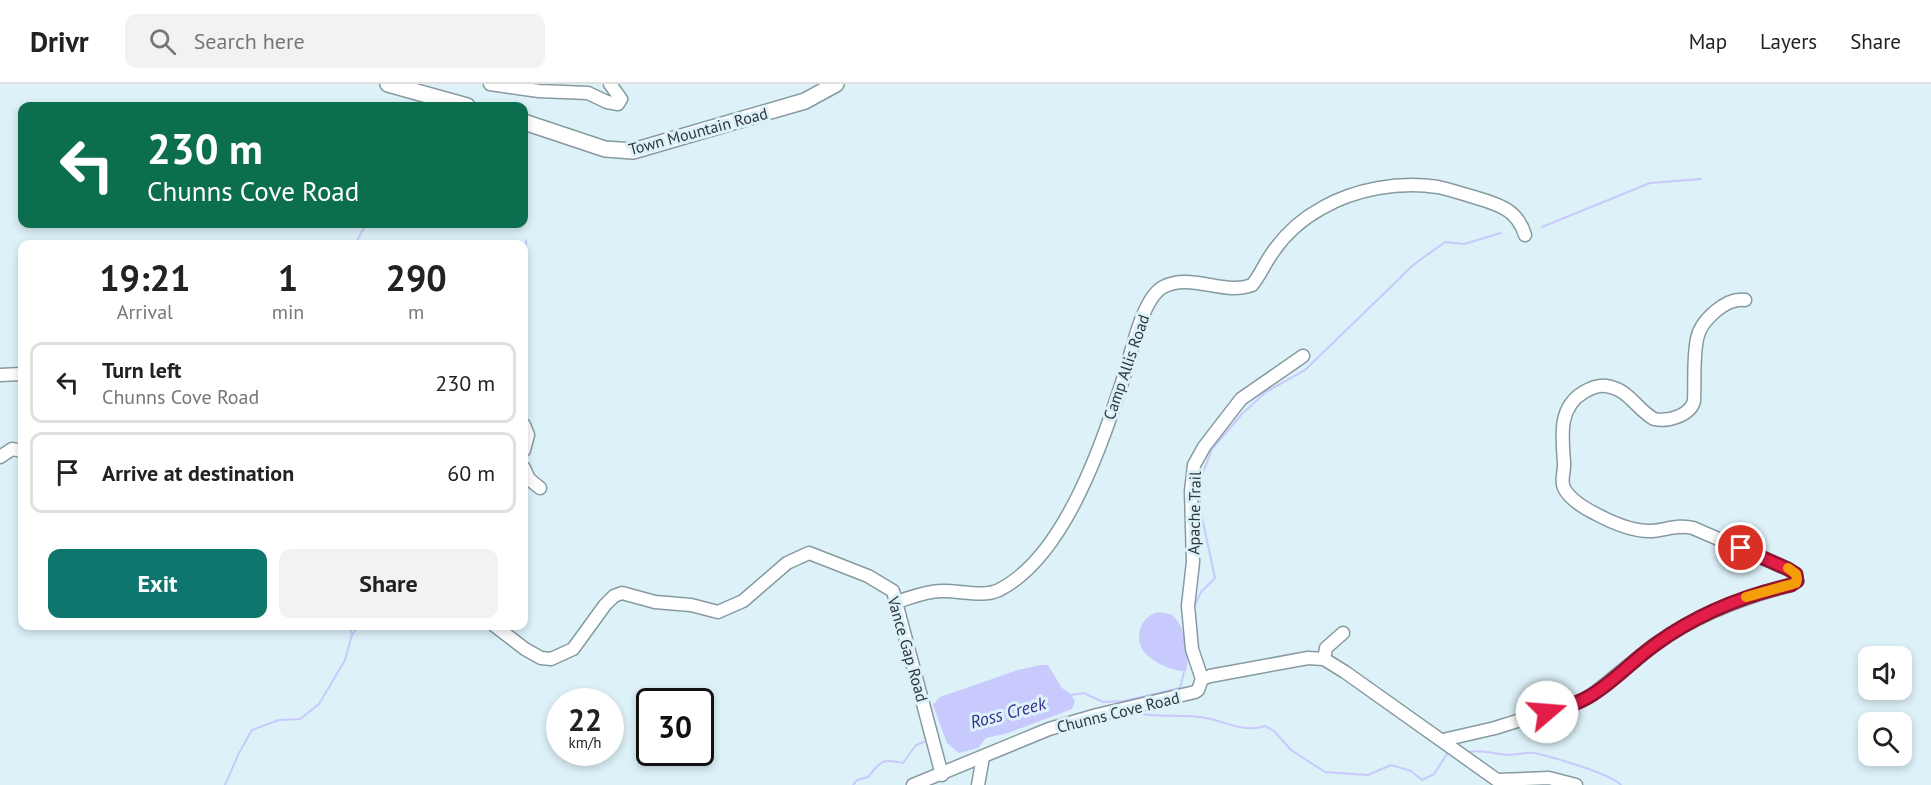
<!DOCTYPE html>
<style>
:root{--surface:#fff;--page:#f2f2f2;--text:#222;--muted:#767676;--line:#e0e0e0;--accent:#0f766e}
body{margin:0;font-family:"PT Sans",sans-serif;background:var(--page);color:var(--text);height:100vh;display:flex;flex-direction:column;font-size:22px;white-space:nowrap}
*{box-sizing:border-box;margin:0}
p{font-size:20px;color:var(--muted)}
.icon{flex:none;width:33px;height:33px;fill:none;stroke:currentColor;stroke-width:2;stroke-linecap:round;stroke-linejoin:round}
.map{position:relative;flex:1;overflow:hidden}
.sheet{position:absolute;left:18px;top:156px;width:510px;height:390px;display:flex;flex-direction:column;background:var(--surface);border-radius:12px;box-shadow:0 3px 9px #0003}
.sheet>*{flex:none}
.banner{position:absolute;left:18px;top:18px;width:510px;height:126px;border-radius:12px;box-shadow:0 3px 9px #0003;background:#0b6e4f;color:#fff;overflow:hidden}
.buttons{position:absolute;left:1858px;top:562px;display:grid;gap:12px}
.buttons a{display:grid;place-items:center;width:54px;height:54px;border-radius:12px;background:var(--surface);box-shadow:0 3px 9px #0003;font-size:30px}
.speed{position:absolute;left:546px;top:604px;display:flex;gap:12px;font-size:30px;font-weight:700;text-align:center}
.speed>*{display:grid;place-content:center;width:78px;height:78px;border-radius:50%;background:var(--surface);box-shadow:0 3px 9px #0003;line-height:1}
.speed small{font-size:15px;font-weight:400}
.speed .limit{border:3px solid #111;border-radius:9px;background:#fff;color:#111}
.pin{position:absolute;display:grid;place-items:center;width:51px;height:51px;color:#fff;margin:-26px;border:3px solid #fff;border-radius:50%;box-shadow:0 2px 6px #0007}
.me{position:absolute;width:66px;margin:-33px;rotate:72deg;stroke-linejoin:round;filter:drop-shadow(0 0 4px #0008)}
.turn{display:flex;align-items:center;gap:21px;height:126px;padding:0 30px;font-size:27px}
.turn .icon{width:78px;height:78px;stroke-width:2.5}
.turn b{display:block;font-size:42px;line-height:51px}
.eta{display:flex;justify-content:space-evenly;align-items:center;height:102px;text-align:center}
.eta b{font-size:36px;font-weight:700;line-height:42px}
.action{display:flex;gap:12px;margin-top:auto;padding:12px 30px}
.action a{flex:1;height:69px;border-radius:12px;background:var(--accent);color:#fff;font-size:24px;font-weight:700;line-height:69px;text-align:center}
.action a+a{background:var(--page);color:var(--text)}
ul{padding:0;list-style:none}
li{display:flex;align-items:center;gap:18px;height:81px;margin:0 12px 9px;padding:0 18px;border:3px solid var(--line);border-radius:12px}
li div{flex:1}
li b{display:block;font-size:22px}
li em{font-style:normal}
header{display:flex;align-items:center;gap:36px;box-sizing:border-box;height:84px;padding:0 30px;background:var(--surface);border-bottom:2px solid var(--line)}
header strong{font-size:28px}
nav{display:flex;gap:33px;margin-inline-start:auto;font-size:21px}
.search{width:420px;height:54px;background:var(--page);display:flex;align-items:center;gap:15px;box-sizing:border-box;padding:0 21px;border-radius:12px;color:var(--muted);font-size:22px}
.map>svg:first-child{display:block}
.water{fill:#c8cafd}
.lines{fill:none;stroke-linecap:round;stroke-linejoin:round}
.stream{stroke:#c8cafd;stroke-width:2}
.minor-casing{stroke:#879aa1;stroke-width:15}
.major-casing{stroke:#879aa1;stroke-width:18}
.minor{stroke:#fff;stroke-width:12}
.major{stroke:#fff;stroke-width:15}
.route-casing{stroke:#92132f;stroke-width:15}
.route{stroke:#e11d48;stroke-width:10}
.slow{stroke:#f59e0b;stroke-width:10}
.labels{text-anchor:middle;stroke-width:6;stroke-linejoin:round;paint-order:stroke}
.street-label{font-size:16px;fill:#2f373a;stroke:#ddf1f9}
.water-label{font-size:18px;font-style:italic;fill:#3c2f8c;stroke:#ddf1f9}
</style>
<header>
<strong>Drivr</strong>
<div class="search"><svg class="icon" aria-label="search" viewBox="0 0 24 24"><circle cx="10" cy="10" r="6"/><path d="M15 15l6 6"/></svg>Search here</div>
<nav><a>Map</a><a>Layers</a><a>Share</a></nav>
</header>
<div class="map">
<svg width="1931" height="701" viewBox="0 0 1931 701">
<rect width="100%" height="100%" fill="#ddf1f9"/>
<g class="water">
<path d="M1158,528C1163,529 1169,529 1173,532C1185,541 1191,574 1186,587C1172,587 1156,580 1146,570C1133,556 1139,533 1158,528Z"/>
<path d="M1040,581H1048L1062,604L1071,610L1075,618L1072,625L1005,650L986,654L978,664L959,669L947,659L933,621L940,613L1018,586Z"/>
</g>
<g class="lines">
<g class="stream">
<path d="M1542,143L1650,99L1701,95"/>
<path d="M355,160L366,140"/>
<path d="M524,178L526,172V156"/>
<path d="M1193,525L1201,508L1215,494L1200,424L1201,394L1212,365L1242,330L1266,308L1305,286L1400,194C1413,178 1430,170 1445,158L1464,160L1501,149"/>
<path d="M349,542L352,550"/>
<path d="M1070,611L1084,609L1103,618L1124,617L1180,604L1185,584"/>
<path d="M1132,628C1155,635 1182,629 1206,634C1227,638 1243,649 1265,642L1274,647L1291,666L1325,688L1368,691L1391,681L1411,687L1422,696L1434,690L1447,670"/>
<path d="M1469,668C1483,665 1496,671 1511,671C1519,670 1526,668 1534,669C1549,672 1612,690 1621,701"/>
<path d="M225,701L239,669L252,646L279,636L300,635L319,620L345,576L352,551L359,542"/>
<path d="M853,701L857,696L868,693C881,677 882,674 903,679L916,661L924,658"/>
</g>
<g class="minor-casing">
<g id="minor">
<path d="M490,0L539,7L588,9L607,18L618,20L621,15L610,0"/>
<path d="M0,291L22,290"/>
<path d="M524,341L528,351L524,366"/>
<path d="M0,373L12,365L22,367"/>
<path d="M524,384L529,395L540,404"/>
<path d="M896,518C910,514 926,507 941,507C959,506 982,514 999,506C1066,472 1103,357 1125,289C1132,267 1142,215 1163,203C1191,188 1223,212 1252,201C1259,193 1263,183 1269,174C1282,153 1300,136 1322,124C1355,105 1399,97 1438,103C1451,106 1464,110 1477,114C1501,121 1518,127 1525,151"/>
<path d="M495,542L525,565L541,574L551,575L573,565L605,521L614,512L622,509L655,518L691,521L718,528L743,517L787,479L809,469L868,492L893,507L942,691"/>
<path d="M1324,575L1326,564L1343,549"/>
<path d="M1202,595L1192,565L1188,522L1193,478L1191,407L1194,381L1204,363L1241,315L1303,272"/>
<path d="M1443,656L1495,644L1581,617L1592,611C1614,594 1635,575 1657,559C1698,530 1743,513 1791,501L1797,497L1795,490L1788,485L1693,444C1679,440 1666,446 1652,447C1634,448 1611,438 1596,430C1584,424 1570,416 1564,404C1560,396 1565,387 1564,378C1562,352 1558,323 1584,308C1591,304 1598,301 1606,302C1629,305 1636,325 1654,335C1667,338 1690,332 1694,317C1695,297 1693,275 1697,255C1700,237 1726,213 1745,216"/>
<path d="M913,701L1049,645L1097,631L1195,608L1198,606L1202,595L1210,592L1308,574L1324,575L1345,588L1497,696L1549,694L1576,701"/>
<path d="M978,701L983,673"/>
</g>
</g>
<g class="major-casing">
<g id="major">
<path d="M388,0L467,22"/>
<path d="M524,38L605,65L633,67L805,17L836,0"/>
</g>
</g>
<use href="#minor" class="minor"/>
<use href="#major" class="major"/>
</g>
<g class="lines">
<g class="route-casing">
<path id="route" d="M1547,628C1562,624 1577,620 1590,612C1614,598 1633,576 1656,560C1696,531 1742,512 1791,501L1797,497L1796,490L1788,485L1741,464"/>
</g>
<use href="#route" class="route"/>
<path class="slow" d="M1746,513L1796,499L1797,495L1796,490L1788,484"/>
</g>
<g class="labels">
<g class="street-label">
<text transform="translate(698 47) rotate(-15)" y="6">Town Mountain Road</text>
<text transform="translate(1126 283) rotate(-71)" y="6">Camp Allis Road</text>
<text transform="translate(1194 429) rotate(-89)" y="6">Apache Trail</text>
<text transform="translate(908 565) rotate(74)" y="6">Vance Gap Road</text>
<text transform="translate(1118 628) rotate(-14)" y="6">Chunns Cove Road</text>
</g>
<g class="water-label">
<text transform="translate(1008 629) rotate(-15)" y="6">Ross Creek</text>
</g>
</g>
</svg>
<div class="buttons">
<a><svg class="icon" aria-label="sound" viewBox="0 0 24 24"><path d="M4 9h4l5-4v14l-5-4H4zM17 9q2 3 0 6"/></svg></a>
<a><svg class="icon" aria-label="search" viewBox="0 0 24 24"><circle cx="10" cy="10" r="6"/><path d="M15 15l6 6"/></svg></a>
</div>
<div class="speed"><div>22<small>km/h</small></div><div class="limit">30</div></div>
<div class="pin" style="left:1741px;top:464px;background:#d93025"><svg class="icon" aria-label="arrive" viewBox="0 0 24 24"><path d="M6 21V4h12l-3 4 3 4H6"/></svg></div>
<svg class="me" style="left:1547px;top:628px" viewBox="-20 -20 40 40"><circle r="19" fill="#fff"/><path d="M0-13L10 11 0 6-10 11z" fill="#e11d48"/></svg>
<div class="banner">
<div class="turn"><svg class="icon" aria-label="left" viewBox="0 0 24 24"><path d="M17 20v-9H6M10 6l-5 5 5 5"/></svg><div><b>230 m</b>Chunns Cove Road</div></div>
</div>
<section class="sheet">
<div class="eta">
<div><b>19:21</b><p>Arrival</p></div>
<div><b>1</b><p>min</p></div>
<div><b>290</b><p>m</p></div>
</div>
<ul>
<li><svg class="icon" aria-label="left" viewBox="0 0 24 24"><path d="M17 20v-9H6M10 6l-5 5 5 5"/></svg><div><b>Turn left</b><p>Chunns Cove Road</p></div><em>230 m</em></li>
<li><svg class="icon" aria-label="arrive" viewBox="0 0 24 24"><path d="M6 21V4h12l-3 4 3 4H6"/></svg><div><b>Arrive at destination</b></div><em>60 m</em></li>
</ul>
<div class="action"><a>Exit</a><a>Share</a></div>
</section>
</div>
